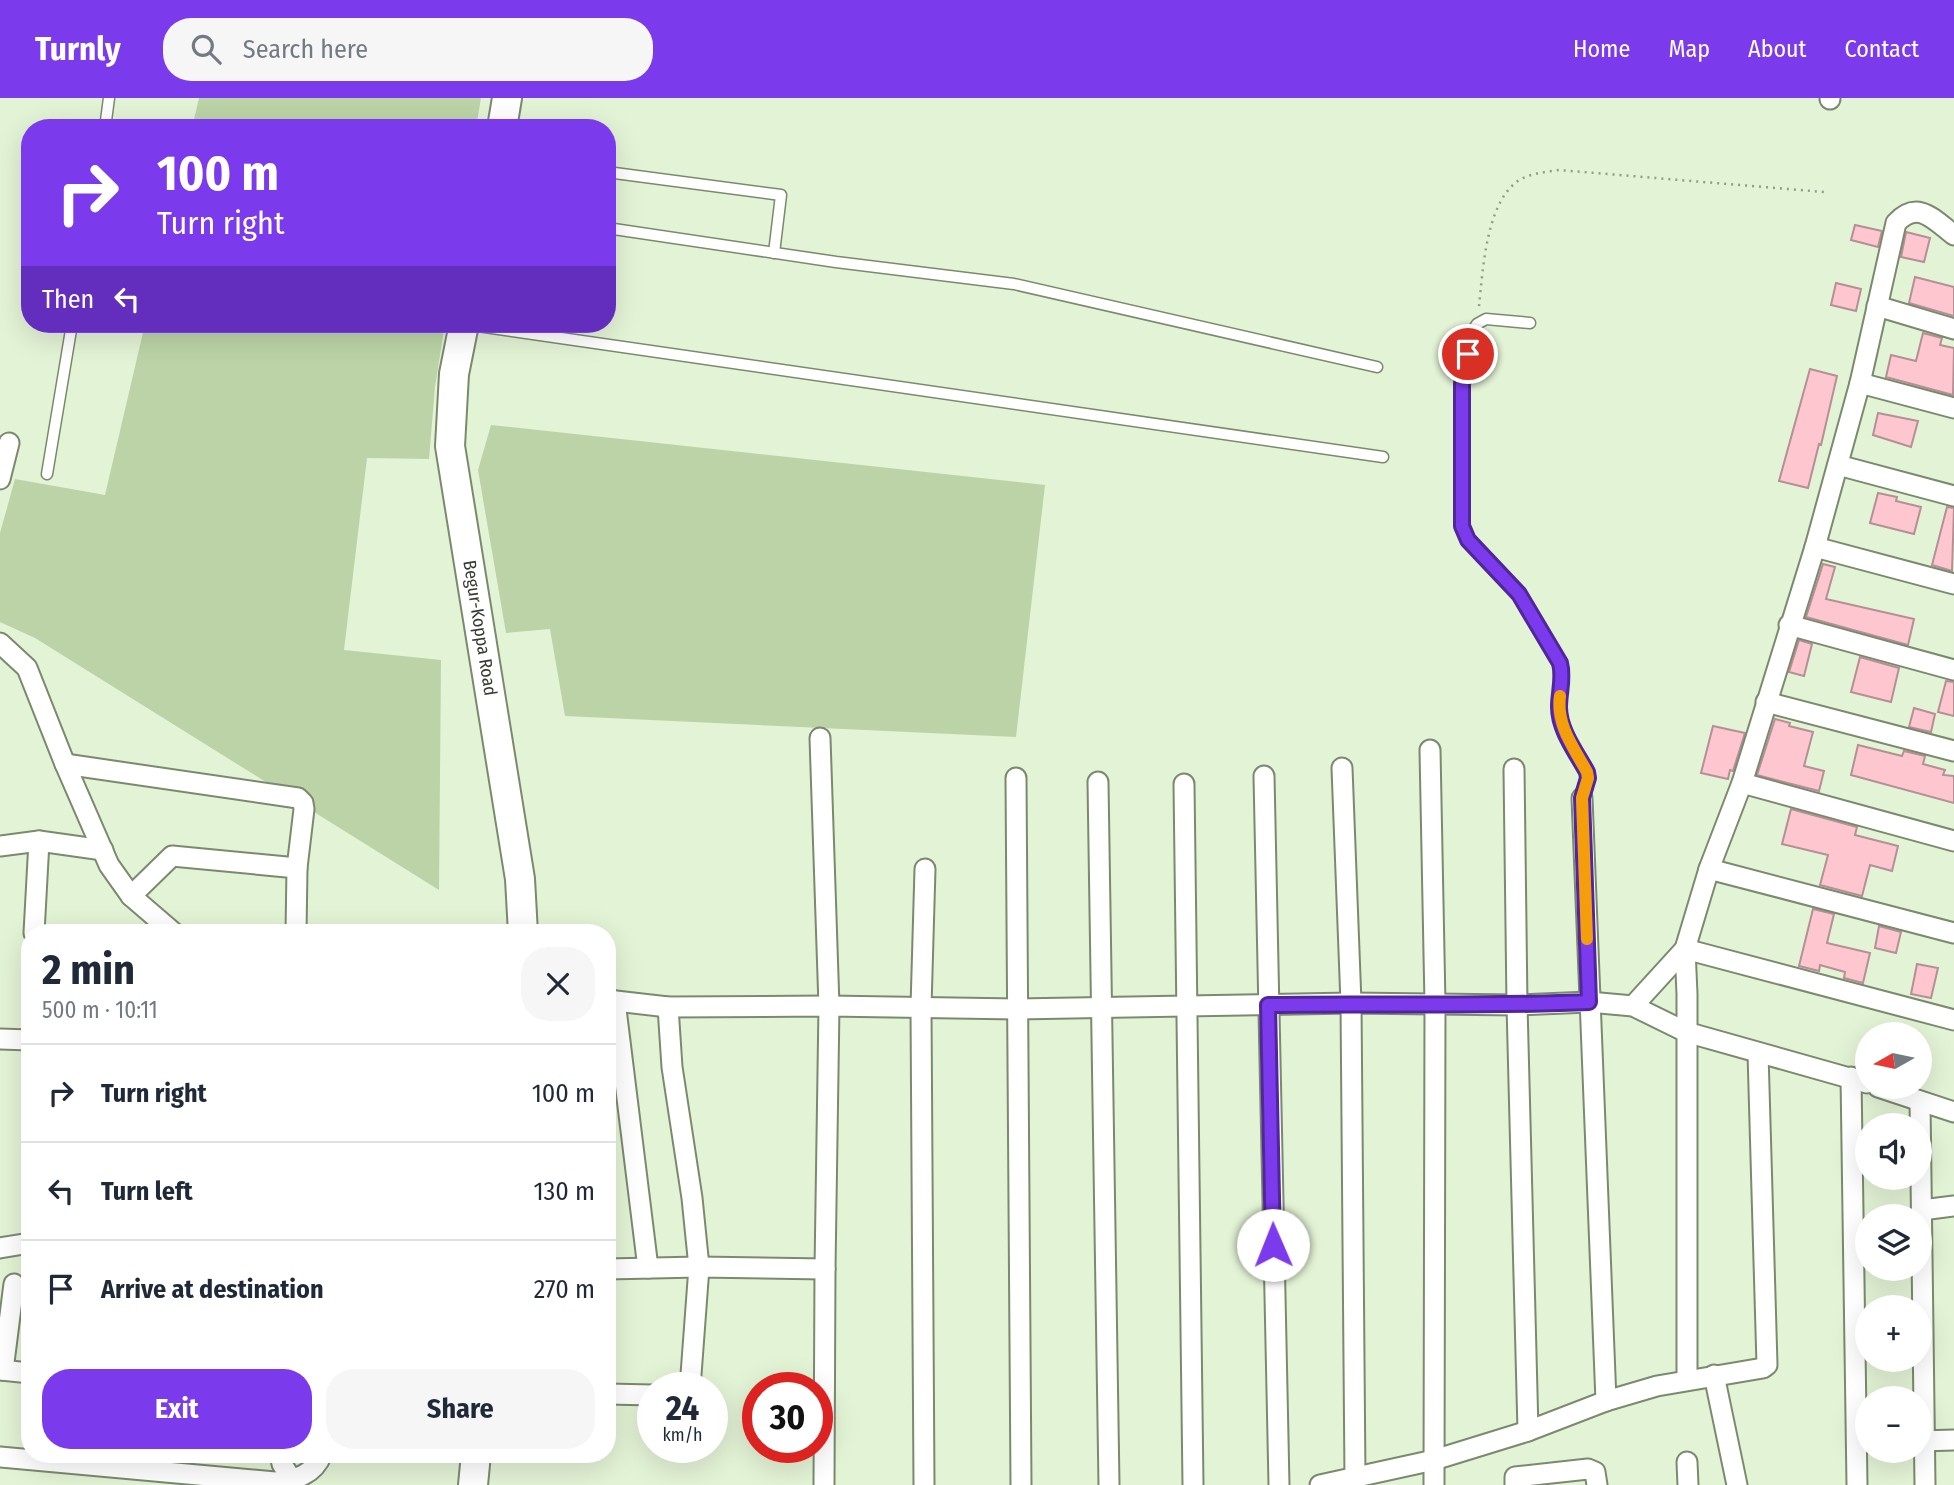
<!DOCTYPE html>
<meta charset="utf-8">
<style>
:root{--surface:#fff;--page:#f6f6f7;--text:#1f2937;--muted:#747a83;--line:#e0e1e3;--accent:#7c3aed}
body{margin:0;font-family:"Fira Sans Condensed",sans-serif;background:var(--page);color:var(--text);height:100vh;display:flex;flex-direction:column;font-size:26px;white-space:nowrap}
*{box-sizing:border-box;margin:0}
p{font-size:23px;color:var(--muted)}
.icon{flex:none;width:38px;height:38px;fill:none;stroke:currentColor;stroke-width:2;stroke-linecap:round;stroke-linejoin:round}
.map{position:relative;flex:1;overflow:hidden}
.details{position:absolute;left:21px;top:826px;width:595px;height:539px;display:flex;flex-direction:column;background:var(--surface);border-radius:28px;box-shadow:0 7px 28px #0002}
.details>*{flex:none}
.hud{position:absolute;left:21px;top:21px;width:595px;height:214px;border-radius:28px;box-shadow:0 7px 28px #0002;background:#7c3aed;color:#fff;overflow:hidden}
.needle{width:46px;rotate:261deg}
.controls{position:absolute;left:1855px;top:924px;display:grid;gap:14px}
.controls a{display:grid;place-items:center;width:77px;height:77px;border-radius:50%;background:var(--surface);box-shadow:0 7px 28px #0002;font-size:35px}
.speed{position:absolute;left:637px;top:1274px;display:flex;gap:14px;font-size:35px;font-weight:700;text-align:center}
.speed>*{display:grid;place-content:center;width:91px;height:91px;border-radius:50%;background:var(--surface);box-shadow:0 7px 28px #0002;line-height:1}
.speed small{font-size:18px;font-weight:400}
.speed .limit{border:10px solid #d22;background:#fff;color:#111}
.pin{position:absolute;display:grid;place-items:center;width:60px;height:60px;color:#fff;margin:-30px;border:4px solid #fff;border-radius:50%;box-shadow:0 2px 7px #0007}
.me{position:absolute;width:77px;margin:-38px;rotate:359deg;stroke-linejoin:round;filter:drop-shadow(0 0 5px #0008)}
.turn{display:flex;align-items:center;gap:24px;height:147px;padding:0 21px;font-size:32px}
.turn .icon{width:91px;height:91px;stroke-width:2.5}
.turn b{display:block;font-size:49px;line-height:60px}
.then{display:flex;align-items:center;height:66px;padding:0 21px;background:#0003;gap:14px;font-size:26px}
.round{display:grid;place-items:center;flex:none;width:74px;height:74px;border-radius:28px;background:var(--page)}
.overview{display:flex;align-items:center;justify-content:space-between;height:119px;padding:0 21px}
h1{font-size:42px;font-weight:700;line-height:52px}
.cta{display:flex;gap:14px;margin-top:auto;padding:14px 21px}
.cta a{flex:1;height:80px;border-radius:28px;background:var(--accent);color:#fff;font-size:28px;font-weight:700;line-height:80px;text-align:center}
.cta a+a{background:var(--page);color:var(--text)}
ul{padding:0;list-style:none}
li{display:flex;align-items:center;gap:21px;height:98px;padding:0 21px;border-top:2px solid var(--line)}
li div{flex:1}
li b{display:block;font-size:26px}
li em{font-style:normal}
header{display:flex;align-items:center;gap:42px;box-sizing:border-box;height:98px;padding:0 35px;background:var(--accent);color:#fff}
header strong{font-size:33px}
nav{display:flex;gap:38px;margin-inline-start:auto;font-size:24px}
.search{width:490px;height:63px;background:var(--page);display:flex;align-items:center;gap:18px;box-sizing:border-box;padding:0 24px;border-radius:28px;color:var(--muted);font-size:26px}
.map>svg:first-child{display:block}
.green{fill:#bcd3a7}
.building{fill:#fec7d0;stroke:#b39095;stroke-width:2}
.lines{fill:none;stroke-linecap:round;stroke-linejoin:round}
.lane-casing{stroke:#7b8a6e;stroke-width:13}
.street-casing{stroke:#7b8a6e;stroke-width:23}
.secondary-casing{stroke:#7b8a6e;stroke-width:32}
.path{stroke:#929d88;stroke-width:2.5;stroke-dasharray:2 5;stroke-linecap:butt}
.lane{stroke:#fff;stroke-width:10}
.street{stroke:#fff;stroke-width:19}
.secondary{stroke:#fff;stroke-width:28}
.route-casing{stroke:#51269a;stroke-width:18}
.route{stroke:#7c3aed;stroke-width:12}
.slow{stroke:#f59e0b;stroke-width:12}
.labels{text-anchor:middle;stroke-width:6;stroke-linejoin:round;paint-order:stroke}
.street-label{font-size:18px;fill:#353b30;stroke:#fff}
</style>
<header>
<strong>Turnly</strong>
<div class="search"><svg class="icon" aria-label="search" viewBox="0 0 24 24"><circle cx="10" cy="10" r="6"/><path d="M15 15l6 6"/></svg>Search here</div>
<nav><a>Home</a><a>Map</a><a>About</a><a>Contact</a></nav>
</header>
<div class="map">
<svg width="1954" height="1387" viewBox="0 0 1954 1387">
<rect width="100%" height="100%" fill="#e3f3d5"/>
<g class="green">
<path d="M199,0H481L476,30H192Z"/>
<path d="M145,226H445L435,289L429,361L367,360L344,552L441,562L439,792L35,540L0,524V435L15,381L105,397Z"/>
<path d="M491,327L1045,387L1016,639L565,618L550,531L506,535L478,372Z"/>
</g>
<g class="building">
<path d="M1855,127L1882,133L1878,149L1851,142Z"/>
<path d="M1906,134L1930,140L1924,164L1901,159Z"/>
<path d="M1915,179L1954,189V218L1909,205Z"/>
<path d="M1836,185L1861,191L1856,213L1831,207Z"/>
<path d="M1923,235L1942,240L1940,247L1954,250L1953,297L1886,279L1891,257L1916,263Z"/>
<path d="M1810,271L1837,278L1821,347L1819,346L1808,390L1779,383Z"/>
<path d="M1878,315L1918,323L1911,349L1873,337Z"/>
<path d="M1878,395L1897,399L1896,403L1921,409L1914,436L1870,425Z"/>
<path d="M1947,409L1954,410L1952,473L1932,467Z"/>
<path d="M1823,466L1835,469L1826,501L1914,521L1908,547L1806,519Z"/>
<path d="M1799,542L1812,546L1804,578L1789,574Z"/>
<path d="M1860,559L1899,570L1891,604L1851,594Z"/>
<path d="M1946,583L1954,584V618L1938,614Z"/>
<path d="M1914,610L1935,616L1931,634L1909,629Z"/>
<path d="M1775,621L1790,625L1789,628L1813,634L1804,668L1824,673L1819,693L1757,677Z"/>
<path d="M1713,628L1745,635L1733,673L1730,672L1728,681L1701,675Z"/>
<path d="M1858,647L1902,658L1904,653L1925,658L1923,666L1945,672L1943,677L1954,678V705L1851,677Z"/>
<path d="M1791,711L1857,729L1855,737L1898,748L1892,773L1870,767L1862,798L1820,787L1828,757L1782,746Z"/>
<path d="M1813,811L1834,816L1827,845L1870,855L1863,885L1844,880L1845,874L1820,867L1819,873L1799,868Z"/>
<path d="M1879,828L1901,834L1896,855L1875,850Z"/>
<path d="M1917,866L1938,870L1931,900L1911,896Z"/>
</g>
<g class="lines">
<g class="lane-casing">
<g id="lane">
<path d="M105,30L109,0"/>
<path d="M607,74L781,97L774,155"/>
<path d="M607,130L836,164L1014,186L1377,269"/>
<path d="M1530,225L1486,221L1477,226L1473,232L1462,286V428L1468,441L1519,496L1560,565L1562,581L1559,609L1560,621L1587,674L1588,680L1582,700"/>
<path d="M464,226L1383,359"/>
<path d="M47,376L72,226"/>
</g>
</g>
<g class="street-casing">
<g id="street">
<path d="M1830,1V0"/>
<path d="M1877,208L1954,231"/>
<path d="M1860,285L1954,310"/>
<path d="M1838,367L1954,398"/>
<path d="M0,381L9,345"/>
<path d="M1815,449L1954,486"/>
<path d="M1789,527L1954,572"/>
<path d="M0,545L27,570L65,666L109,767L131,798L174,835"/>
<path d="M1766,604L1954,653"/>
<path d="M820,640L829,908L825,1171L824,1387"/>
<path d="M1430,652L1435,906L1434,1387"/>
<path d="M65,666L298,700L303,705L304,711L297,770L296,835"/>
<path d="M1342,670L1351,905L1355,1381"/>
<path d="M1514,671L1517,907L1528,1333"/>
<path d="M1264,678L1279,1387"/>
<path d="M1016,680L1021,1387"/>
<path d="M1098,684L1109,1387"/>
<path d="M1742,685L1954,743"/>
<path d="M1184,686L1193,1387"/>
<path d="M1582,700L1606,1303"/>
<path d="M0,748L39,743L103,752"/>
<path d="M1709,771L1954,835"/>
<path d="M131,798L172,758L297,770"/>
<path d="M34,835L39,743"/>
<path d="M607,902L668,909L829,908L1017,911L1351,905L1517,907L1589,904L1633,908L1686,934L1867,985"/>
<path d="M615,903L648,1170"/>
<path d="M1633,908L1685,851L1954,922"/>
<path d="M668,909L672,969L692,1100L699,1169L690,1290"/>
<path d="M0,941L30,942"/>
<path d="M1851,979L1857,1387"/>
<path d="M1878,989L1954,1014"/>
<path d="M1920,1004L1925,1387"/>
<path d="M1922,1112L1954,1108"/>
<path d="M0,1150L30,1145"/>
<path d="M607,1171L699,1169L825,1171"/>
<path d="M0,1272L30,1275"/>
<path d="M3,1272L14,1186"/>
<path d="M1714,1277L1737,1387"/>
<path d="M1687,1282V896L1685,851L1709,771L1742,685L1815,449L1860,285L1896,125C1918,101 1934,122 1954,137"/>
<path d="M607,1296L653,1297"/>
<path d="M1920,1343L1954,1342"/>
<path d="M280,1356L282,1366L292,1382"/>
<path d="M0,1359L275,1384C295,1382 314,1377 322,1356"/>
<path d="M1687,1364L1688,1387"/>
<path d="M924,1387L921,909L925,771"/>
<path d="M1320,1387L1434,1362L1528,1333L1606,1303L1657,1288L1763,1270L1767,1267L1758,955"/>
<path d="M1515,1387V1379L1588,1371L1595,1374L1597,1387"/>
</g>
</g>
<g class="secondary-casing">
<g id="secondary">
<path d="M502,30L507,0"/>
<path d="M464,226L454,276L450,348L520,781L523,835"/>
<path d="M473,1387L476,1356"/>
</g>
</g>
<path class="path" d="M1479,208C1483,172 1486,101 1521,81C1533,75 1546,74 1559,72L1824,94"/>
<use href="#lane" class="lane"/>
<use href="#street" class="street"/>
<use href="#secondary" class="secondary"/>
</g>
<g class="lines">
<g class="route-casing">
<path id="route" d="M1273,1147L1268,907C1375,905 1482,909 1589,904L1582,700L1588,680L1587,674C1576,654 1559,632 1559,609C1559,594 1564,580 1560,565L1519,496L1468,442L1462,428V286L1468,256"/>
</g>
<use href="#route" class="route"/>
<path class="slow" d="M1560,598C1556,627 1574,650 1587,674L1588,680L1582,700L1587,841"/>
</g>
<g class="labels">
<g class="street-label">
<text transform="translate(480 530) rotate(81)" y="6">Begur-Koppa Road</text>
</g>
</g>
</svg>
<div class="controls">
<a><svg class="needle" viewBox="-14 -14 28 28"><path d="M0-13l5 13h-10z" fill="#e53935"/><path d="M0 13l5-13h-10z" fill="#747a83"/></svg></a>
<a><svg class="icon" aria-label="sound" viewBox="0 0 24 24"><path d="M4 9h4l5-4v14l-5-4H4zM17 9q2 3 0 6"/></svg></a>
<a><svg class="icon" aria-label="layers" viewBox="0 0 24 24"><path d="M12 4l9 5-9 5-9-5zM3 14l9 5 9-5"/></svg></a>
<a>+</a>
<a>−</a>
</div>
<div class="speed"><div>24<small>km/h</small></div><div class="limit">30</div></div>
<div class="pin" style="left:1468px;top:256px;background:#d93025"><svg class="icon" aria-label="arrive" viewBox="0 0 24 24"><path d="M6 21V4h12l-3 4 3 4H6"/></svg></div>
<svg class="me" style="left:1273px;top:1147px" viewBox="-20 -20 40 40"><circle r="19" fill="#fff"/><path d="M0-13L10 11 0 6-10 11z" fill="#7c3aed"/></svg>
<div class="hud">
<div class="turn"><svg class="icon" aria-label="right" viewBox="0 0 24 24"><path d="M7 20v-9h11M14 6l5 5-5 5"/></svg><div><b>100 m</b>Turn right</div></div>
<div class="then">Then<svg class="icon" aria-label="left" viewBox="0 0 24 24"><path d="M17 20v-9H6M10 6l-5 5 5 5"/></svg></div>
</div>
<section class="details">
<div class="overview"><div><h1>2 min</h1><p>500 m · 10:11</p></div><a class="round"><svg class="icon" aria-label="close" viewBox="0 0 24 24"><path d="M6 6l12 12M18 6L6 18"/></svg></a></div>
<ul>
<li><svg class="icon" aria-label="right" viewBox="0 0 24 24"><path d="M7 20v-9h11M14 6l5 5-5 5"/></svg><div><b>Turn right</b></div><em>100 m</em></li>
<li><svg class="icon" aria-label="left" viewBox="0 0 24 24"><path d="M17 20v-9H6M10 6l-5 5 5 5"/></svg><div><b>Turn left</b></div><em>130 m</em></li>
<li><svg class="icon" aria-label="arrive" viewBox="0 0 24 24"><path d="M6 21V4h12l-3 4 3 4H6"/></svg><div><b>Arrive at destination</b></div><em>270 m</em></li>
</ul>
<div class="cta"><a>Exit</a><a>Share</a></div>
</section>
</div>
